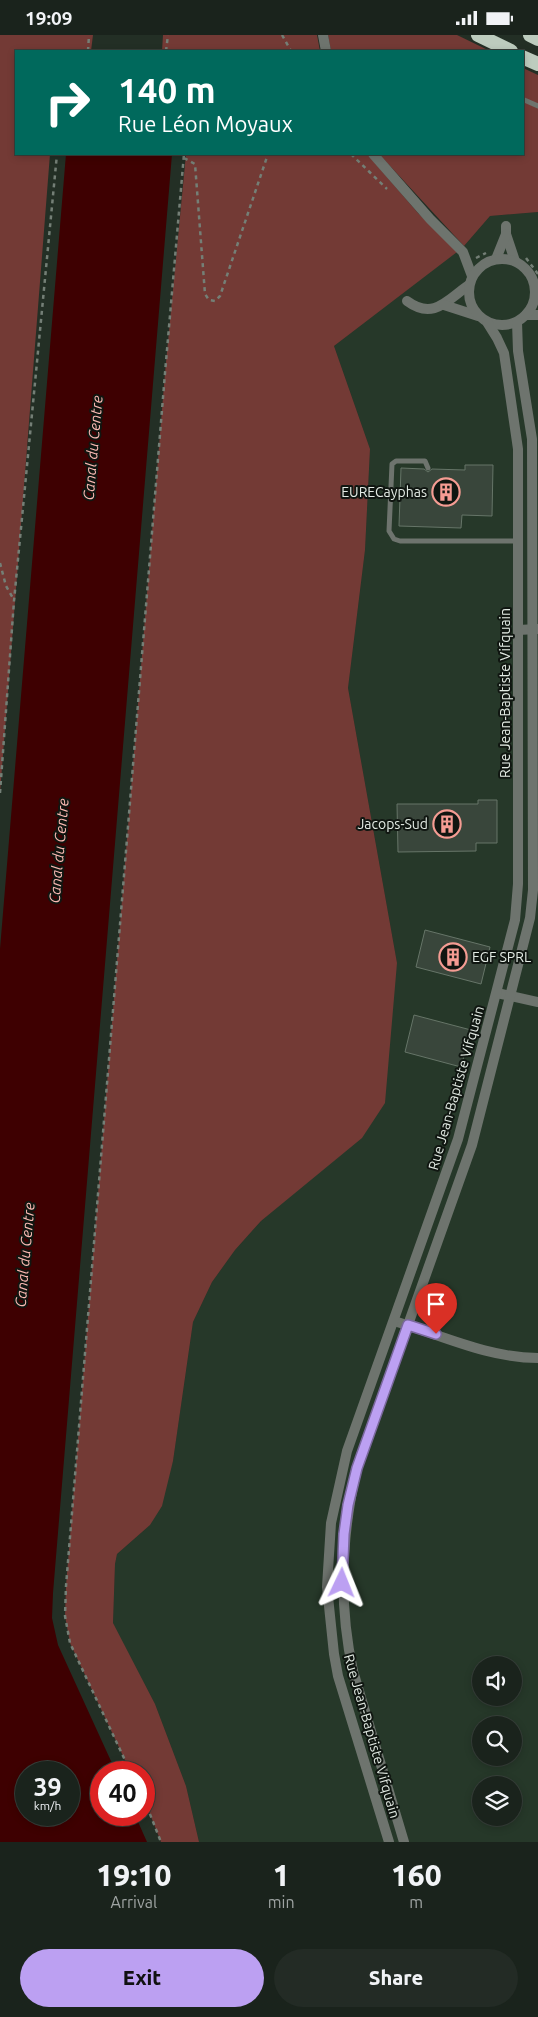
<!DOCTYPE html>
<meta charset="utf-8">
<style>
:root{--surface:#1a231c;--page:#232b25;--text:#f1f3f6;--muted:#9fa4a3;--line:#38403b;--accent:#bca0f2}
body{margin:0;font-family:Ubuntu,sans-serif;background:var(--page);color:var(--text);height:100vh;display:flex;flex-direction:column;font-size:19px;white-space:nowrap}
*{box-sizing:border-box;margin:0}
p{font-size:16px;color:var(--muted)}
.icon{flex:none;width:28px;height:28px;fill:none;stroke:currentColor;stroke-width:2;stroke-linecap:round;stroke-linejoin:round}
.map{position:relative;height:1807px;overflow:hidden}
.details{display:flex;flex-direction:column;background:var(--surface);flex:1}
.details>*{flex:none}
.guide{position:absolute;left:15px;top:15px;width:509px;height:105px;border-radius:0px;box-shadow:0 2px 8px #0003,0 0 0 1px var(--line);background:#00695c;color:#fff;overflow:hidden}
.controls{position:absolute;left:472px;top:1621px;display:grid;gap:10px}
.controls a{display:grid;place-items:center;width:50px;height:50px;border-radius:50%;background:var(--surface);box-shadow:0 2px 8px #0003,0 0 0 1px var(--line);font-size:25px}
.speed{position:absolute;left:15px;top:1726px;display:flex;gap:10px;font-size:25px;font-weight:700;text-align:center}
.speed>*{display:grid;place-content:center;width:65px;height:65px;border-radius:50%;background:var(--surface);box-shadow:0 2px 8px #0003,0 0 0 1px var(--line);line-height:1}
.speed small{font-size:12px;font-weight:400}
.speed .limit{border:8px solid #d22;background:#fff;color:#111}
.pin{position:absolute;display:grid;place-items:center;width:42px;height:42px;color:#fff;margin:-51px -21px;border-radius:50% 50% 50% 0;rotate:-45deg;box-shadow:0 0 5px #0007}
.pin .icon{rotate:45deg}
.me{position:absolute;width:55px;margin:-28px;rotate:2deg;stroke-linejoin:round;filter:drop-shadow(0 0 4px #0008)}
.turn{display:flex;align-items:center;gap:18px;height:105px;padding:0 20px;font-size:22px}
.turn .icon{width:65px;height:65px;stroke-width:2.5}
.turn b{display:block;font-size:35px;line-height:42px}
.eta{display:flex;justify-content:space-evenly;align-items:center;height:85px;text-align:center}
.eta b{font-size:30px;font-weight:800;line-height:35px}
.button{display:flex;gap:10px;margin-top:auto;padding:10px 20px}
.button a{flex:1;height:58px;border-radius:30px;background:var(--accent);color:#111;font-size:20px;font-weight:800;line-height:58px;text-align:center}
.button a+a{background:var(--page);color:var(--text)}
.status{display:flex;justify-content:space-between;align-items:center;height:35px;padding:0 25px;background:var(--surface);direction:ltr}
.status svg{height:14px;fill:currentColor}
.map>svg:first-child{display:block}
.built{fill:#263829;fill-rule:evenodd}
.green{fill:#733a35}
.water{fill:#3e0001;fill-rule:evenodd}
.pier{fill:#232f25}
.building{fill:#39463b;stroke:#667568}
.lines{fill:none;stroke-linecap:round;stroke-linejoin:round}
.path{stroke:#747f76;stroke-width:2.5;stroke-dasharray:4 4;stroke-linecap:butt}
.service{stroke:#6e746e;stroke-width:5}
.minor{stroke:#6e746e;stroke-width:10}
.tertiary{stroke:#6e746e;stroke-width:10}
.trunk{stroke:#bdccbe;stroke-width:14}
.route-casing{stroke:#7a689d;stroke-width:12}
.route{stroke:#bca0f2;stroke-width:9}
.labels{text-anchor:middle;stroke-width:4;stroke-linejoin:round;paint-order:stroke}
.poi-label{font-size:14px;fill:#e3ebe4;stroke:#101611;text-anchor:end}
.street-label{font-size:14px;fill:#e3ebe4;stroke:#101611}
.water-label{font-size:15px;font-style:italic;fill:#fbbab3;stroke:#101611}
</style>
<div class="status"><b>19:09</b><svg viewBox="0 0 49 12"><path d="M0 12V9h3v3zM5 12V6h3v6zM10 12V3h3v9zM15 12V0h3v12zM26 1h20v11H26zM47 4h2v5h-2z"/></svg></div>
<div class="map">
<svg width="538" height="1807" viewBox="0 0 538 1807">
<rect width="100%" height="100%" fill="#232f25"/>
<path class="built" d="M538,177V1807H199L186,1751L155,1669L113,1589L115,1529L117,1519L150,1490L173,1426L193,1287L212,1247L235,1215L261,1186L302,1151L397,928L348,653L365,515L370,414L334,311L464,211L490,181ZM481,1630H514V1662H481ZM481,1690H514V1722H481ZM481,1750H514V1782H481Z"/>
<g class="green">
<path d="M0,0H317L320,16H16V119H50L0,758Z"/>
<path d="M328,0H457L490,16H331Z"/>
<path d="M523,33L538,40V177L490,181L464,211L379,119H522Z"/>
<path d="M186,119H367L418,178L457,217L334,311L370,414L365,515L348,653L397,928L385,1068L362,1103L261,1186L235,1215L212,1247L193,1287L173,1426L162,1471L150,1490L117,1519L115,1529L113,1588L155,1669L186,1751L199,1807H161L144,1764V1738H131L70,1608L65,1581L66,1551L165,338Z"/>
</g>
<path class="water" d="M66,119H172L53,1558L52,1583L58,1610L116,1737L101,1738V1780H135L147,1807H0V914ZM26,1738H69V1780H26Z"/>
<path class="pier" d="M93,0H163L162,16H91Z"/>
<g class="building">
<path d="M465,430H493L492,481L462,480L461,493L399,491L401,433L424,434L428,437L432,434L465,435Z"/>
<path d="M478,765H497V808H476V816L398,817L397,769H478Z"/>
<path d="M425,895L490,912L481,949L416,932Z"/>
<path d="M414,980L471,995L461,1032L405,1017Z"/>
</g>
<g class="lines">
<g class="path">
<path d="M282,0L291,16"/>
<path d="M88,16L89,0"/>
<path d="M166,16L168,0"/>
<path d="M351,119L387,154"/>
<path d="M184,123L195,129L205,259L209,265L215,266L220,261L268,119"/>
<path d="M476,223L486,218"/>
<path d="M526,223L538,239"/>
<path d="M0,528L6,551L14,565"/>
<path d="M0,758L14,566L57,119"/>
<path d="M131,1738L70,1608L65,1581L66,1551L165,338L184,119"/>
<path d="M144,1764L161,1807"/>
</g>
<g class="service">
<path d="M522,64L538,71"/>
<path d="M428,433L425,426H396L392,429L389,496L394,504L400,506H518"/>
</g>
<g class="minor">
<path d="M506,191V199L515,226"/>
<path d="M496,224L506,199"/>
<path d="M536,258L538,260"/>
<path d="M407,266C434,286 448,264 469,250"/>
<path d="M444,270L478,281"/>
<path d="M526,280H538"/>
<path d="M518,595L538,594"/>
<path d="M497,958L538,967"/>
<path d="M394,1286C441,1300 488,1323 538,1323"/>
</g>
<g class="tertiary">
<path d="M323,0L326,16"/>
<path d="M373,119L430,184L463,217L472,241"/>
<circle cx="502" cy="257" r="33"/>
<path d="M389,1807L338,1641L334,1619L327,1552L331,1488L347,1416L458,1104L515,885L518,849V414L504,318L497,303L487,287"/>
<path d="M404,1807L353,1636C338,1567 341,1501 357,1433L472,1110L530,883L533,855L532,404L518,316L517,287"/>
</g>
<g class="trunk">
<path d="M478,0L511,16"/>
<path d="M530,0L538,4"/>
<path d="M522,22L538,29"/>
</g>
</g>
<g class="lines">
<g class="route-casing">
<path id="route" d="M342,1548L344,1499L348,1470L357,1433L408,1290L436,1299"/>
</g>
<use href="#route" class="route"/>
</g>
<defs>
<g id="building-ring" transform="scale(1.4375)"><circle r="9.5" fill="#101611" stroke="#f59c93" stroke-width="1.5"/><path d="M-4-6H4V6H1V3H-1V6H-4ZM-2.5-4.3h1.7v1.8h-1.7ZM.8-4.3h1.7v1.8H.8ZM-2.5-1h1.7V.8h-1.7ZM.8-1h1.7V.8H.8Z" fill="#f59c93"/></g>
</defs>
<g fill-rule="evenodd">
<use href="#building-ring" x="446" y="457"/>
<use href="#building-ring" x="447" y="789"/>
<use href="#building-ring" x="453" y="922"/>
</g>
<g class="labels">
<g class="poi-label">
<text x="427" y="462">EURECayphas</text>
<text x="428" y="794">Jacops-Sud</text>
<text x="472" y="927" text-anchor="start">EGF SPRL</text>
</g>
<g class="street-label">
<text transform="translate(505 658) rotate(-90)" y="5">Rue Jean-Baptiste Vifquain</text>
<text transform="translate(456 1053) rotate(-74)" y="5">Rue Jean-Baptiste Vifquain</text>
<text transform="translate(372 1701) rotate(74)" y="5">Rue Jean-Baptiste Vifquain</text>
</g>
<g class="water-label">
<text transform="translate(93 413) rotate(-85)" y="5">Canal du Centre</text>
<text transform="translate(59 816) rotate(-85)" y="5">Canal du Centre</text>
<text transform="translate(25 1220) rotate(-85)" y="5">Canal du Centre</text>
</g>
</g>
</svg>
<div class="controls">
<a><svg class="icon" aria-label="sound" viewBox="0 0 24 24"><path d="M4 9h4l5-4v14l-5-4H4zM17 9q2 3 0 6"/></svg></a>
<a><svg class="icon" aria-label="search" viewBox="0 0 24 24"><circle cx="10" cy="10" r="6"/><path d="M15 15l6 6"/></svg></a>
<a><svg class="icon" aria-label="layers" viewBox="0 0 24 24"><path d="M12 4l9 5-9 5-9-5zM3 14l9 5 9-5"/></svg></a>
</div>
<div class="speed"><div>39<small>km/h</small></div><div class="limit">40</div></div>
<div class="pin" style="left:436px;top:1299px;background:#d93025"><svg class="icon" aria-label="arrive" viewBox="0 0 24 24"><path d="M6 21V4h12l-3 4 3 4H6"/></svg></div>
<svg class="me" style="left:342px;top:1548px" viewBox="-20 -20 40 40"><path d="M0-17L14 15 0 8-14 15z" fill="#bca0f2" stroke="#fff" stroke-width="4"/></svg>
<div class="guide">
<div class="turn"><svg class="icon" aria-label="right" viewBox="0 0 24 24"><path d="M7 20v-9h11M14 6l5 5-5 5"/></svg><div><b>140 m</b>Rue Léon Moyaux</div></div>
</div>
</div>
<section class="details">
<div class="eta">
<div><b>19:10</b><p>Arrival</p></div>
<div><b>1</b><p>min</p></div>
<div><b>160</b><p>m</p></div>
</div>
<div class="button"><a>Exit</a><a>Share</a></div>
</section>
